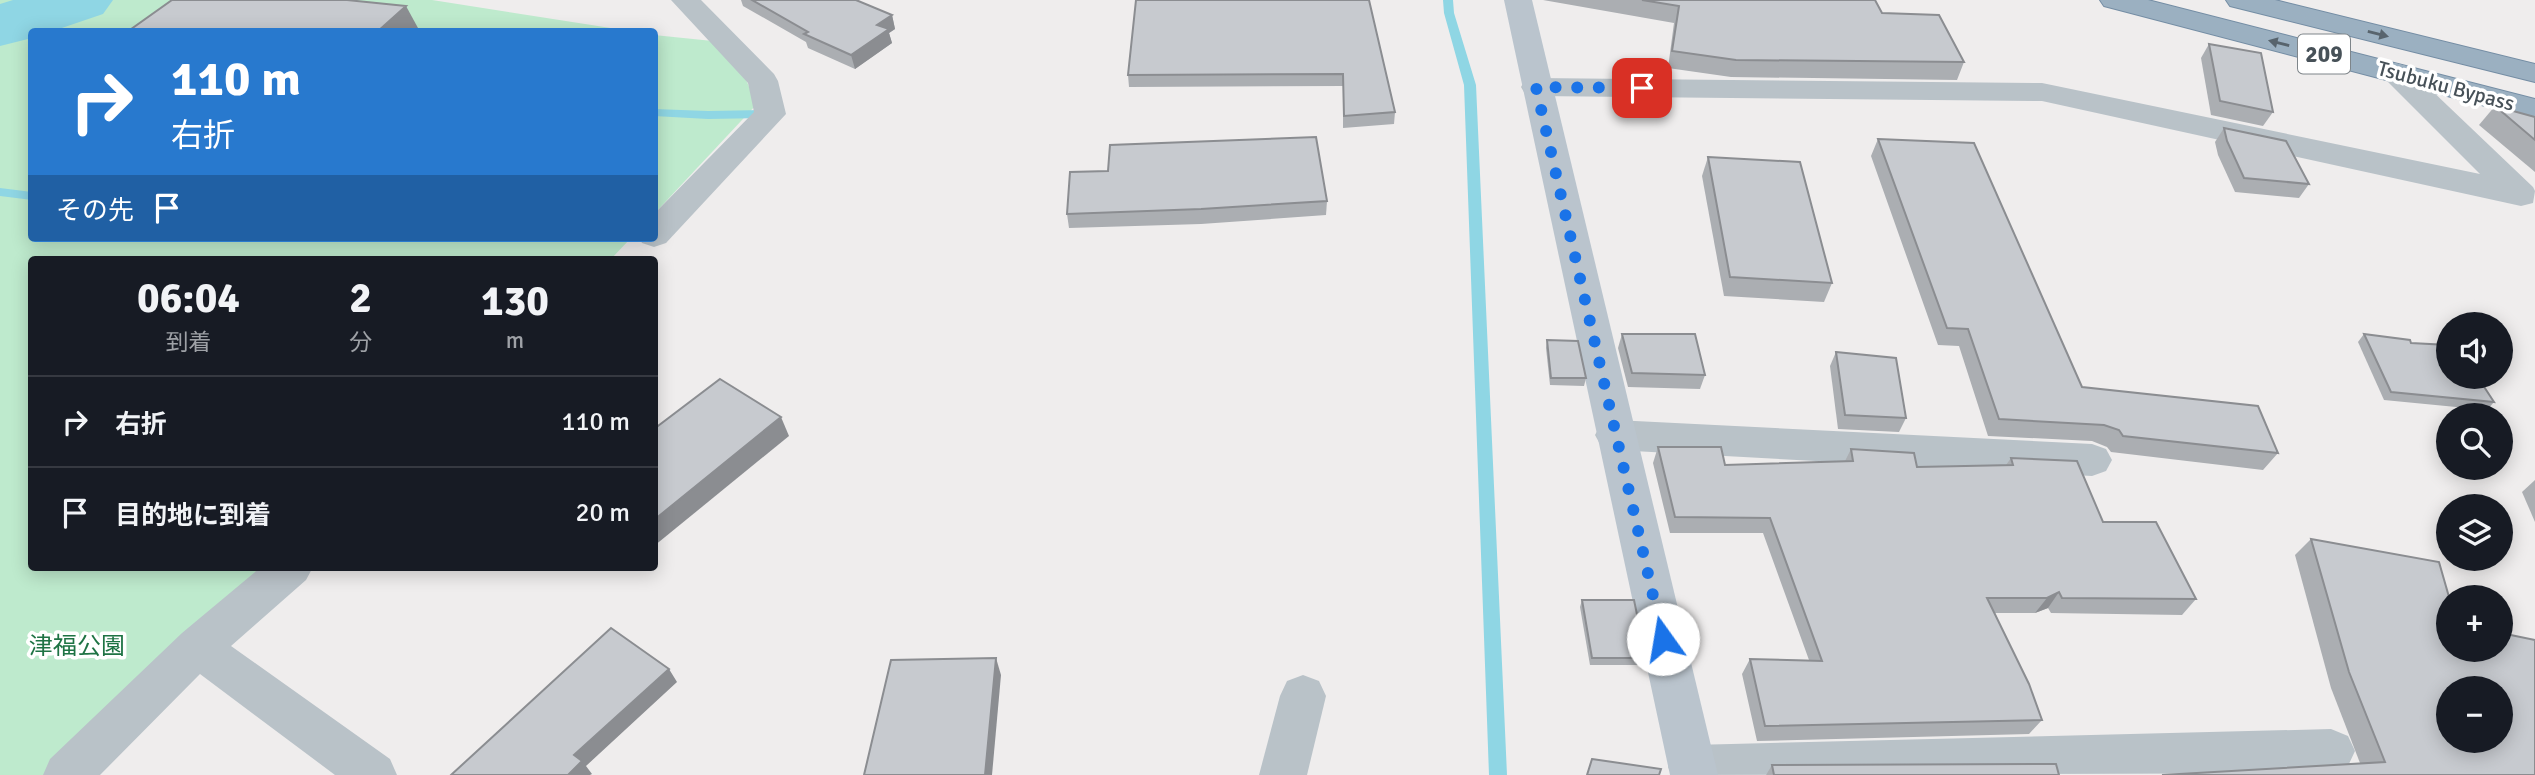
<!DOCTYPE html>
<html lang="ja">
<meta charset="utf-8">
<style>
:root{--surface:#171b24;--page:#242831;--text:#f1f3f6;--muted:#9ea1a6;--line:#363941}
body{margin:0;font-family:Signika,"Noto Sans JP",sans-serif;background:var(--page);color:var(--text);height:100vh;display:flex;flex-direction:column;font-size:26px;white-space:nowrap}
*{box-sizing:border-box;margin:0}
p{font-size:23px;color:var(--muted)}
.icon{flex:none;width:38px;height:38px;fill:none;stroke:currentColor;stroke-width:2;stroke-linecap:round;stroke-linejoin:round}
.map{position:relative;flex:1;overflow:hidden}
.panel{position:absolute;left:28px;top:256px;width:630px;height:315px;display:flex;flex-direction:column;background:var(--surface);border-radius:7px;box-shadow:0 4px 18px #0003}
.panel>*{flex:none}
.banner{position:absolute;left:28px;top:28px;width:630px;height:214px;border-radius:7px;box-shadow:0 4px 18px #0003;background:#2879ce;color:#fff;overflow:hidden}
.buttons{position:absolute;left:2436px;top:312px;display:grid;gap:14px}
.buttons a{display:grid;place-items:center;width:77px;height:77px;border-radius:50%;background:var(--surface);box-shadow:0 4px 18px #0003;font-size:35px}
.pin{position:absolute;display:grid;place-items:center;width:60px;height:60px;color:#fff;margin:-30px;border-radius:14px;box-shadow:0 4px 10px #0006}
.me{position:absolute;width:77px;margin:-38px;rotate:347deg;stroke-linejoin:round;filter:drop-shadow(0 0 5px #0008)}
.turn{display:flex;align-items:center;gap:24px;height:147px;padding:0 28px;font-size:32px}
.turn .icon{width:91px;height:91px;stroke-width:2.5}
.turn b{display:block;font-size:49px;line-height:60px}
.then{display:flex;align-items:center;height:66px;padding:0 28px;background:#0003;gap:14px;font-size:26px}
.eta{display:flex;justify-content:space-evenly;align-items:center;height:119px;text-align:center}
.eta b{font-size:42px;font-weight:700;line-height:49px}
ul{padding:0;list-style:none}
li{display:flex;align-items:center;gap:21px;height:91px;padding:0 28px;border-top:2px solid var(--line)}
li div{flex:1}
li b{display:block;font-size:26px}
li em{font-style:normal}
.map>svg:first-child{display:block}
.green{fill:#beeacd}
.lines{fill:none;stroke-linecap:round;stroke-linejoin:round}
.stream{fill:#8fd6e4;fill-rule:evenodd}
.river{fill:#8fd6e4;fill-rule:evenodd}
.trunk-casing{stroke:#748da4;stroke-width:2}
.minor{fill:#b9c2c8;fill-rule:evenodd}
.secondary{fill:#bac4cd;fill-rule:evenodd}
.trunk{fill:#9bb0c1;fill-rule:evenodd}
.wall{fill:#abaeb2}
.shaded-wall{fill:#8b8d91}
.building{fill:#c7cacf;stroke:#8b8d91;stroke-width:2;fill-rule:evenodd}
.oneway{fill:#58646d}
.route{stroke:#1a73e8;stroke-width:12;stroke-dasharray:0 21.6}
.labels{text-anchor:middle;stroke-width:7;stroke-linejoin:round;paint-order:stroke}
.far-street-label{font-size:21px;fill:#475158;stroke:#fff}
.shield{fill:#fff;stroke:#7e858a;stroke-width:2}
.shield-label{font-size:23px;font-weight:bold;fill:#475158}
.park-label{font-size:24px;fill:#1e7344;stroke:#fff}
</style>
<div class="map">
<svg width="2535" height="775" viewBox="0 0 2535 775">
<rect width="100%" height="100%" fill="#efeded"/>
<g class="green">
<path d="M0,0H432L630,31L32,32V238H631L611,259H32V567H281L50,775H0Z"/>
<path d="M654,35L732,43L756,105L655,213Z"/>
</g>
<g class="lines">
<g class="stream">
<path d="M1443,0H1453L1454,13L1476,85L1507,775H1489L1464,85L1444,13Z"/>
<path d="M654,109L708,111L769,110L775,114L769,118L708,119L654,116Z"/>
<path d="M0,188L32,192V200L0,196Z"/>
</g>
<path class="river" d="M13,0H113L103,14L50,32H32V38L0,46V4Z"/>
<g class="trunk-casing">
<g id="trunk">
<path d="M2100,0H2148L2535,99V119L2104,6Z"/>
<path d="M2226,0H2275L2535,64V82L2230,6Z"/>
</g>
</g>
<g class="minor">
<path d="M671,0H701L774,74L778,81L786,114L666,243L654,247L642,243L639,238H654V214L754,112L748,83Z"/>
<path d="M2395,63L2406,66L2533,187L2535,191L2533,203L2521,206L2042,101L1536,96L1525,94L1521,87L1525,80L1536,78L2042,83L2480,174L2384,78L2380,72L2384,66Z"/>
<path d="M1615,420L2092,444L2106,449L2112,460L2106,471L2092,476L1615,450L1601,446L1595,435L1601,424Z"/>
<path d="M261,567H313L306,580L231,646L390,759L397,775H335L200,674L100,775H43L50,759L182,633Z"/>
<path d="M1303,675L1319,681L1326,696L1307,775H1259L1280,696L1287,681Z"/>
<path d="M2331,729L2348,736L2355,751L2348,766L2331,773L1672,775L1668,767L1675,751L1692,745Z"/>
</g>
<path class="secondary" d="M1504,0H1532L1718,775H1670Z"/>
<use href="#trunk" class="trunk"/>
</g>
<g class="wall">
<path d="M741,0H856L892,15L895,29L889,33L892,43L855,69L808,48L806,42L743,6Z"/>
<path d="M1369,0L1395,112L1394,124L1343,128V86L1129,87L1128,75Z"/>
<path d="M1543,0H1875L1882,13L1964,62L1957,80L1731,77L1668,68L1674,23Z"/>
<path d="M2209,44L2273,112L2263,126L2211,115L2201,58Z"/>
<path d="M2495,106L2535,117V172L2479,125Z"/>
<path d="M2224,128L2309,184L2299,198L2235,192L2218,155L2215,142Z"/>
<path d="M1878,139L2082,387L2278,453L2263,470L2111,452L2107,447L2092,441L1988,436L1959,346L1938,345L1871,156Z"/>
<path d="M1708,157L1832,283L1824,302L1724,296L1702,176Z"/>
<path d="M1327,201L1326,215L1201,224L1069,228L1067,214Z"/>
<path d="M1622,334L1705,375L1700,389L1628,387L1618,348Z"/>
<path d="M2364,334L2411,343L2494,402L2487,410L2384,400L2358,342Z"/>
<path d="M1547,340L1586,378L1584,386L1550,385L1546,348Z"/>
<path d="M1836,352L1906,418L1899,432L1838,429L1830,366Z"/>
<path d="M1658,447L1725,465L1845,461L1851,449L1917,467L2006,465L2011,458L2103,522L2196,599L2182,615L2051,613L2048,608L2035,613H1995L2042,720L2029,734L1757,741L1742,674L1750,659L1809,660L1763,533H1670L1653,463Z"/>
<path d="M2535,480V522L2522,492Z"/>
<path d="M2311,539L2448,649L2535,775L2360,763L2331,688L2295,555Z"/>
<path d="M1582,600L1646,658L1644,665H1590L1580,607Z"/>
<path d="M1772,765L2059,775H1766Z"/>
</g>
<g class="shaded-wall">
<path d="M406,6L418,28L414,32H377Z"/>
<path d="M892,15L895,29L889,33L892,43L855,69L851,55L877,25Z"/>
<path d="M781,417L789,436L654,546V520Z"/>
<path d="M2059,592L2048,608L2035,613L2047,598Z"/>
<path d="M996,658L1001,675L992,775H985Z"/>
<path d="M669,669L677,682L586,766L592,774L590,775H568L574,755Z"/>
</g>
<g class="building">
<path d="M172,0H347L406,6L377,32H127Z"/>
<path d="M752,0H856L892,15L877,25L889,29L851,55L804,34L808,32Z"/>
<path d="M1136,0H1369L1395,112L1344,116L1343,74L1128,75Z"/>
<path d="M1642,0H1875L1882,13L1939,15L1964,62L1736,60L1672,51L1679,6Z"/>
<path d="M2209,44L2261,53L2273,112L2220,101Z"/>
<path d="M2495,106L2535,117V140Z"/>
<path d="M2224,128L2286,141L2309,184L2244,178L2227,141Z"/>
<path d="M1316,137L1327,201L1201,209L1067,214L1070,172L1108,171L1110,145Z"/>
<path d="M1878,139L1974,143L2082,387L2258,406L2278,453L2123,436L2119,430L2104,425L1999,419L1968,329L1947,328Z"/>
<path d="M1708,157L1800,162L1832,283L1730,277Z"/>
<path d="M1622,334H1695L1705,375L1632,373Z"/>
<path d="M2364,334L2410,340L2411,343L2448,345V376H2477L2494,402L2391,392Z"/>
<path d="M1547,340L1578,341L1586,378H1551Z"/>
<path d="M1836,352L1896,358L1906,418L1845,415Z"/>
<path d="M720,379L781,417L654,520V429Z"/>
<path d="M1658,447H1721L1725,465L1853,461L1851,449L1914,453L1917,467L2013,465L2011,458L2077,461L2103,522H2156L2196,599L2062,598L2059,592L2047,598H1987L2029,684L2042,720L1765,726L1750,659L1822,661L1770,518L1675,517Z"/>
<path d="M2311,539L2439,562L2449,597L2448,649H2501V633L2535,640V775H2162L2385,762L2349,672ZM2448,688H2501V740H2448Z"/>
<path d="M1582,600H1634L1646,658H1592Z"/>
<path d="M611,628L669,669L574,755L582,761L568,775H451Z"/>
<path d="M996,658L985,775H864L891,660Z"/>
<path d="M1592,759L1661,769L1659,775H1587Z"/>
<path d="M2056,764L2059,775H1774L1772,765Z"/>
</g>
<defs><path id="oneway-solid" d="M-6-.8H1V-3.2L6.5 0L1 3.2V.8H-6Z" transform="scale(1.75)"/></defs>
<g class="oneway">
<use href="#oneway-solid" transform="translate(2378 34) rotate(14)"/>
<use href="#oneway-solid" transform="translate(2279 43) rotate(-166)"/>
</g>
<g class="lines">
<path class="route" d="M1642,88L1536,87L1663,639"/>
</g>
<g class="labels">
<g class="far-street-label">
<text transform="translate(2446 86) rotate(15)" y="7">Tsubuku Bypass</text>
</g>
<rect class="shield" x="2298" y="34.5" width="52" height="39" rx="5"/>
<g class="shield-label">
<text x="2324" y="62">209</text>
</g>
<g class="park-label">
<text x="77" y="654">津福公園</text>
</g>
</g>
</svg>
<div class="buttons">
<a><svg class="icon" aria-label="sound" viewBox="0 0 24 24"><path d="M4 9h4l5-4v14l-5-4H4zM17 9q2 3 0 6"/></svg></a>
<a><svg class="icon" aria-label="search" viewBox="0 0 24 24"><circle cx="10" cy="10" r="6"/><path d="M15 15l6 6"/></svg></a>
<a><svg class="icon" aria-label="layers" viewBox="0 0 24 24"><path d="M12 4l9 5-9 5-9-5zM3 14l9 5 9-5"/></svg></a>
<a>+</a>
<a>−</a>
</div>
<div class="pin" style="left:1642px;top:88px;background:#d93025"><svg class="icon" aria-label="arrive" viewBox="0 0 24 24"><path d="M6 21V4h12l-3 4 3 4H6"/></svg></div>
<svg class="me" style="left:1663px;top:639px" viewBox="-20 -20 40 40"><circle r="19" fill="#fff"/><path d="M0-13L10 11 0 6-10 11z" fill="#1a73e8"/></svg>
<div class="banner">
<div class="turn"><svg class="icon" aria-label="right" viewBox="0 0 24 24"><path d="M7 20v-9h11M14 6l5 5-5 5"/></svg><div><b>110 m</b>右折</div></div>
<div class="then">その先<svg class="icon" aria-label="arrive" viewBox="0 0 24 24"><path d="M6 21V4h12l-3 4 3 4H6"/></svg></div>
</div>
<section class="panel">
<div class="eta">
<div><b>06:04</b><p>到着</p></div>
<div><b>2</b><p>分</p></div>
<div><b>130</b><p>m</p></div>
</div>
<ul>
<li><svg class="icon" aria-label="right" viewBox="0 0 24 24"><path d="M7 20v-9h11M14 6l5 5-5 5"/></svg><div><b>右折</b></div><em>110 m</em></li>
<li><svg class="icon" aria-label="arrive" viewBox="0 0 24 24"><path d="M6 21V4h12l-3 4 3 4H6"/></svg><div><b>目的地に到着</b></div><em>20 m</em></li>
</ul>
</section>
</div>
